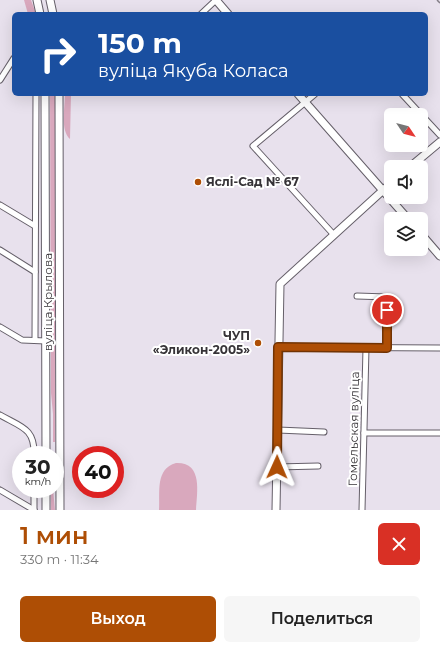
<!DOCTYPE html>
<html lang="ru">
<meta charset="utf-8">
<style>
:root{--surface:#fff;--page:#f6f6f6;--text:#222;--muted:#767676;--accent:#ae4e05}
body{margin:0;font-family:Montserrat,sans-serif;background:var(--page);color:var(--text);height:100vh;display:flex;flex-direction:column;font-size:15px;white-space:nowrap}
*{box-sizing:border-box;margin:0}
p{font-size:13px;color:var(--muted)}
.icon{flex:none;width:22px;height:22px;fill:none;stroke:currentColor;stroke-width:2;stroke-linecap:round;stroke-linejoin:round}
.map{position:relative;height:510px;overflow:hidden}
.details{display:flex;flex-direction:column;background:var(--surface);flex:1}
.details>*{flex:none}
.top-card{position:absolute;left:12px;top:12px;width:416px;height:84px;border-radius:6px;box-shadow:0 4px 16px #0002;background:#1a4fa0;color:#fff;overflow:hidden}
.needle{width:26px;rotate:125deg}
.fabs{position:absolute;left:384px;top:108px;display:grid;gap:8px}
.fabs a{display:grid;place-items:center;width:44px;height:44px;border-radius:6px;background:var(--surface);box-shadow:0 4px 16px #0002;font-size:20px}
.speed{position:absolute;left:12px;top:446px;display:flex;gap:8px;font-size:20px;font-weight:700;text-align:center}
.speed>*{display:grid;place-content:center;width:52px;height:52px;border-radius:50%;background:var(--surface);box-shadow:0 4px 16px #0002;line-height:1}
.speed small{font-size:10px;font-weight:400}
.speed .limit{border:6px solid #d22;background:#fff;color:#111}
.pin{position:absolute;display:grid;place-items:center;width:34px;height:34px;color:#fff;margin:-17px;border:2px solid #fff;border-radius:50%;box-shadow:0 1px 4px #0007}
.me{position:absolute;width:44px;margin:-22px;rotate:1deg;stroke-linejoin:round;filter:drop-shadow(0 0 3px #0008)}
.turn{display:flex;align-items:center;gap:14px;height:84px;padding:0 20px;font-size:18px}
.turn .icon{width:52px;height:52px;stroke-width:2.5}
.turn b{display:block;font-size:28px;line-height:34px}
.round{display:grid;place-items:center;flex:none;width:42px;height:42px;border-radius:6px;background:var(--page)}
.headline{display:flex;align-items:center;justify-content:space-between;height:68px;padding:0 20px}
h1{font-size:24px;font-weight:600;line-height:30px;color:var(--accent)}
.action{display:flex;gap:8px;margin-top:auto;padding:8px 20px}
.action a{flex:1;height:46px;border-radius:6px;background:var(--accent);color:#fff;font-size:16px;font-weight:600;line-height:46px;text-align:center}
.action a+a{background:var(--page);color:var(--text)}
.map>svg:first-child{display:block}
.green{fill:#d9a8bd}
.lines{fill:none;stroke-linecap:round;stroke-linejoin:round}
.street-casing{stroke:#655f69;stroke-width:7}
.secondary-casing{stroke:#655f69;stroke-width:9}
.street{stroke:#fff;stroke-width:5}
.secondary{stroke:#fff;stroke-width:7}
.rail{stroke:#847f87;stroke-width:1.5;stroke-dasharray:7 7;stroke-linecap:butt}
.route-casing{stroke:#713303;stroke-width:10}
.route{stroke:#ae4e05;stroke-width:7}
.poi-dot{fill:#ae4e05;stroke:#fff;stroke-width:1.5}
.labels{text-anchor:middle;stroke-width:4;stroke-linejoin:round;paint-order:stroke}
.poi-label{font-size:12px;font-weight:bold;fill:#363337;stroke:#fff;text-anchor:start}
.street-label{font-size:12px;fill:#363337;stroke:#fff}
</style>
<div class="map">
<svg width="440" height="510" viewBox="0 0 440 510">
<rect width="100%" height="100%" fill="#e8e1ed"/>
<g class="green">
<path d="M24,0H31L36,14H28Z"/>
<path d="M50,94H55V442H53V414L51,393Z"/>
<path d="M65,94H71L70,139C60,130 65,107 65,94Z"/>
<path d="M176,463C203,462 197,492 196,510H159C160,492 155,469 176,463Z"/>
<path d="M51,489H53L55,510H51Z"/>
</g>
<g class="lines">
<g class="street-casing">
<g id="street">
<path d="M201,14L216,0"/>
<path d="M0,80L14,58"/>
<path d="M315,94L253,146L334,235"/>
<path d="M402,94L440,135"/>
<path d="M0,205L35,226"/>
<path d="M0,250L35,272"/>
<path d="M357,296L387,297V348"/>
<path d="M0,327L22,340L46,341"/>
<path d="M35,339L36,94"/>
<path d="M278,347L440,348"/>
<path d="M0,415C21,427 35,428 34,455"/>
<path d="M278,430L324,432"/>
<path d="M364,433H440"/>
<path d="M277,467L318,466"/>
<path d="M0,490L34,510"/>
<path d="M34,510V489"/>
<path d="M362,510L366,348"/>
</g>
</g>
<g class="secondary-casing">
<g id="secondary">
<path d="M37,0L40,14"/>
<path d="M50,0L53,14"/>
<path d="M216,0L228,14"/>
<path d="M45,94L46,455"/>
<path d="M59,94L60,510"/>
<path d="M298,94L408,219"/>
<path d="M410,167L440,142"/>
<path d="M421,234L440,256"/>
<path d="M46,510V489"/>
<path d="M276,510L280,284L391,183"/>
</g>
</g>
<use href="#street" class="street"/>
<use href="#secondary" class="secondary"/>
<path class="rail" d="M437,0L440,3"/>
</g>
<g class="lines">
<g class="route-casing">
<path id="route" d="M277,467L278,347L387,348V310"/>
</g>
<use href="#route" class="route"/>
</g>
<g class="poi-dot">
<circle cx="198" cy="182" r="4"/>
<circle cx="258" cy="343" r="4"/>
</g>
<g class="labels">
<g class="poi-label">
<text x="206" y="186">Яслі-Сад № 67</text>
<text x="250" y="340" text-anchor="end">ЧУП<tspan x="250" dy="14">«Эликон-2005»</tspan></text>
</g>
<g class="street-label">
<text transform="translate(48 302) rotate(-90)" y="4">вуліца Крылова</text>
<text transform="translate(354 429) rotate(-89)" y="4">Гомельская вуліца</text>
</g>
</g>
</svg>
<div class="fabs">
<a><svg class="needle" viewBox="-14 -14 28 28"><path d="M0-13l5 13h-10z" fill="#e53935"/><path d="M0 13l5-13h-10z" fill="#767676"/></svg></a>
<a><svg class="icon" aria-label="sound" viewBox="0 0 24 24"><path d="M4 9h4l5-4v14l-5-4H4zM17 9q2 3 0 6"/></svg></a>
<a><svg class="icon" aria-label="layers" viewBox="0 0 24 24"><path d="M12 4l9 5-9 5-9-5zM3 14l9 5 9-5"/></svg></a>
</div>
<div class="speed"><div>30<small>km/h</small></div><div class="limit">40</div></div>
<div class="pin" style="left:387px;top:310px;background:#d93025"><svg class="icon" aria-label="arrive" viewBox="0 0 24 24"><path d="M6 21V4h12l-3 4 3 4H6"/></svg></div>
<svg class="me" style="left:277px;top:467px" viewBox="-20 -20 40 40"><path d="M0-17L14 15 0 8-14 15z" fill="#ae4e05" stroke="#fff" stroke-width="4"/></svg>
<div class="top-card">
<div class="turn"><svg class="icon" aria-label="right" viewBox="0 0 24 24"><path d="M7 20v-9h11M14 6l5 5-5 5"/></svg><div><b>150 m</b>вуліца Якуба Коласа</div></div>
</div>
</div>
<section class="details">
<div class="headline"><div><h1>1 мин</h1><p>330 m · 11:34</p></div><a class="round" style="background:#d93025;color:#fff"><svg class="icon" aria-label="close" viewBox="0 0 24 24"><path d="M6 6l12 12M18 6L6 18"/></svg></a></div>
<div class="action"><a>Выход</a><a>Поделиться</a></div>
</section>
